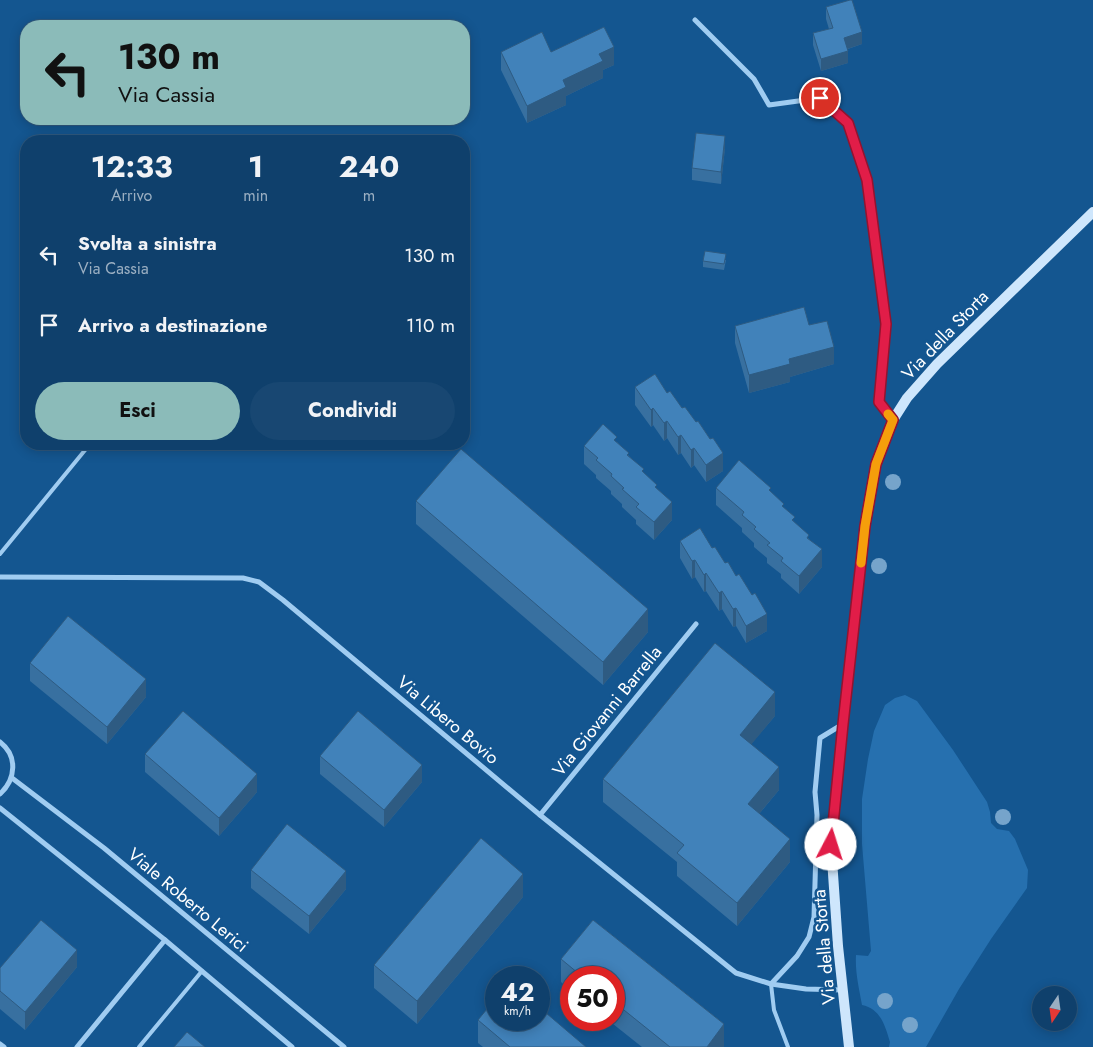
<!DOCTYPE html>
<html lang="it">
<style>
:root{--surface:#0f406c;--page:#184772;--text:#f1f3f6;--muted:#9bafc2;--line:#2f597f;--accent:#8bbbb9}
body{margin:0;font-family:Jost,sans-serif;background:var(--page);color:var(--text);height:100vh;display:flex;flex-direction:column;font-size:19px;white-space:nowrap}
*{box-sizing:border-box;margin:0}
p{font-size:16px;color:var(--muted)}
.icon{flex:none;width:28px;height:28px;fill:none;stroke:currentColor;stroke-width:2;stroke-linecap:round;stroke-linejoin:round}
.map{position:relative;flex:1;overflow:hidden}
.panel{position:absolute;left:20px;top:135px;width:450px;height:315px;display:flex;flex-direction:column;background:var(--surface);border-radius:20px;box-shadow:0 2px 12px #0003,0 0 0 1px var(--line)}
.panel>*{flex:none}
.guide{position:absolute;left:20px;top:20px;width:450px;height:105px;border-radius:20px;box-shadow:0 2px 12px #0003,0 0 0 1px var(--line);background:#8bbbb9;color:#111;overflow:hidden}
.needle{width:32px;rotate:193deg}
.tools{position:absolute;left:1032px;top:986px;display:grid;gap:10px}
.tools a{display:grid;place-items:center;width:45px;height:45px;border-radius:50%;background:var(--surface);box-shadow:0 2px 12px #0003,0 0 0 1px var(--line);font-size:25px}
.speed{position:absolute;left:485px;top:966px;display:flex;gap:10px;font-size:25px;font-weight:700;text-align:center}
.speed>*{display:grid;place-content:center;width:65px;height:65px;border-radius:50%;background:var(--surface);box-shadow:0 2px 12px #0003,0 0 0 1px var(--line);line-height:1}
.speed small{font-size:12px;font-weight:400}
.speed .limit{border:8px solid #d22;background:#fff;color:#111}
.pin{position:absolute;display:grid;place-items:center;width:42px;height:42px;color:#fff;margin:-21px;border:2px solid #fff;border-radius:50%;box-shadow:0 1px 5px #0007}
.me{position:absolute;width:55px;margin:-28px;rotate:5deg;stroke-linejoin:round;filter:drop-shadow(0 0 4px #0008)}
.turn{display:flex;align-items:center;gap:18px;height:105px;padding:0 15px;font-size:22px}
.turn .icon{width:65px;height:65px;stroke-width:2.5}
.turn b{display:block;font-size:35px;line-height:42px}
.eta{display:flex;justify-content:space-evenly;align-items:center;height:85px;text-align:center}
.eta b{font-size:30px;font-weight:700;line-height:35px}
.cta{display:flex;gap:10px;margin-top:auto;padding:10px 15px}
.cta a{flex:1;height:58px;border-radius:30px;background:var(--accent);color:#111;font-size:20px;font-weight:700;line-height:58px;text-align:center}
.cta a+a{background:var(--page);color:var(--text)}
ul{padding:0;list-style:none}
li{display:flex;align-items:center;gap:15px;height:70px;padding:0 15px}
li div{flex:1}
li b{display:block;font-size:19px}
li em{font-style:normal}
.map>svg:first-child{display:block}
.green{fill:#2670af}
.lines{fill:none;stroke-linecap:round;stroke-linejoin:round}
.lane{stroke:#a0ccf1;stroke-width:4}
.street{stroke:#a0ccf1;stroke-width:5}
.secondary{stroke:#cee6fc;stroke-width:10}
.tree{fill:#76a4cb}
.wall{fill:#3870a0}
.shaded-wall{fill:#2e5b82}
.building{fill:#4182ba;stroke:#2e5b82}
.route-casing{stroke:#92132f;stroke-width:12}
.route{stroke:#e11d48;stroke-width:9}
.slow{stroke:#f59e0b;stroke-width:9}
.labels{text-anchor:middle;stroke-width:5;stroke-linejoin:round;paint-order:stroke}
.street-label{font-size:18px;fill:#fff;stroke:#145690}
</style>
<div class="map">
<svg width="1093" height="1047" viewBox="0 0 1093 1047">
<rect width="100%" height="100%" fill="#145690"/>
<path class="green" d="M905,695L917,701L953,750L987,802L990,812L991,823L997,829L1009,831L1015,839L1028,870L1027,888L991,939L959,989L926,1047H889L890,1042C885,1026 881,1009 862,1005C859,988 855,972 856,955L868,956L871,951L862,844V799L868,759L874,731L885,705L895,698Z"/>
<g class="lines">
<g class="lane">
<path d="M0,554L90,444"/>
<path d="M771,984L774,1010L788,1047"/>
<path d="M139,1047L202,971"/>
</g>
<g class="street">
<path d="M695,20L754,79L769,105L820,98L848,123L867,180L885,324L879,402L893,419"/>
<path d="M0,577L243,578L259,582L283,600L540,815L736,973L771,984L806,989L843,990"/>
<path d="M0,742C18,756 16,779 0,794"/>
<path d="M12,778L104,848L344,1047"/>
<path d="M0,808L165,940L292,1047"/>
<path d="M540,815L696,624"/>
<path d="M771,984L797,956L809,937L814,917L817,815L815,792L820,738L843,724"/>
<path d="M0,1044L4,1047"/>
<path d="M77,1047L165,940"/>
</g>
<path class="secondary" d="M849,1047L838,946L831,845L843,724L865,526L876,464L893,420L907,398L937,364L1093,212"/>
</g>
<g class="tree">
<circle cx="893" cy="482" r="8"/>
<circle cx="879" cy="566" r="8"/>
<circle cx="1003" cy="817" r="8"/>
<circle cx="885" cy="1001" r="8"/>
<circle cx="910" cy="1025" r="8"/>
</g>
<g class="wall">
<path d="M826,7L862,44L848,49V63L821,71L813,45V33L829,29L826,19Z"/>
<path d="M501,52H551L614,65L603,70V78L566,96V105L527,123L501,70Z"/>
<path d="M725,148L721,184L692,180V168Z"/>
<path d="M726,260L724,270L703,267V261Z"/>
<path d="M809,325L834,364L790,377V382L749,393L735,343V326Z"/>
<path d="M635,387L667,393L723,471L706,482L694,465L691,468L681,453L678,455L667,438L664,441L653,425L651,427L635,405Z"/>
<path d="M617,442L657,489L672,520L654,540L636,524V520L622,507V504L611,494V491L596,478V475L584,464V446Z"/>
<path d="M716,488L771,492L784,508L795,523L809,539L822,567L799,594L781,578V574L767,563V558L754,547V543L742,532V528L716,505Z"/>
<path d="M416,501L648,632L603,685L416,524Z"/>
<path d="M680,541L712,548L767,631L746,643L736,626L733,627L722,609L719,611L706,591L704,592L695,577L692,579L680,558Z"/>
<path d="M30,663L146,697L107,744L30,681Z"/>
<path d="M775,716L751,744L779,790L759,814L790,862L737,926L677,876V862L603,802V779Z"/>
<path d="M145,754L257,792L219,836L145,772Z"/>
<path d="M320,756L422,782L384,827L320,774Z"/>
<path d="M251,870L346,889L309,934L251,888Z"/>
<path d="M523,897L417,1024L374,988V965Z"/>
<path d="M593,920L724,1024V1047H642L608,1020H614V978H571V991L561,982V959Z"/>
<path d="M77,967L25,1030L0,1009V968Z"/>
<path d="M478,1020L586,1047H483L478,1043Z"/>
</g>
<g class="shaded-wall">
<path d="M862,32V44L844,50V38Z"/>
<path d="M614,47V65L603,70V78L566,96V105L527,123V106L599,54Z"/>
<path d="M848,51V63L821,71V59Z"/>
<path d="M725,136V148L721,184V172Z"/>
<path d="M834,347V364L790,377V382L749,393V375L789,359Z"/>
<path d="M653,408V425L651,427V410Z"/>
<path d="M667,421V438L664,441V423Z"/>
<path d="M681,435V453L678,455V437Z"/>
<path d="M694,448V465L691,468V450Z"/>
<path d="M723,453V471L706,482V465Z"/>
<path d="M672,502V520L654,540V522Z"/>
<path d="M822,549V567L799,594V576Z"/>
<path d="M695,560V577L692,579V561Z"/>
<path d="M706,573V591L704,592V575Z"/>
<path d="M722,591V609L719,611V593Z"/>
<path d="M736,608V626L733,627V609Z"/>
<path d="M648,609V632L603,685V662Z"/>
<path d="M767,614V631L746,643V626Z"/>
<path d="M146,679V697L107,744V727Z"/>
<path d="M775,692V716L740,758V735Z"/>
<path d="M422,765V782L384,827V810Z"/>
<path d="M779,767V790L748,827V804Z"/>
<path d="M257,774V792L219,836V818Z"/>
<path d="M790,839V862L737,926V903Z"/>
<path d="M346,871V889L309,934V916Z"/>
<path d="M523,874V897L417,1024V1001Z"/>
<path d="M77,950V967L25,1030V1012Z"/>
<path d="M724,1024V1047H707Z"/>
</g>
<g class="building">
<path d="M850,0H852L862,32L844,38L848,51L821,59L813,33L833,28L826,7Z"/>
<path d="M604,27L614,47L599,54L603,61L563,80L566,87L527,106L501,52L542,32L551,52Z"/>
<path d="M696,133L725,136L721,172L692,168Z"/>
<path d="M705,251L726,254L724,264L703,261Z"/>
<path d="M804,307L809,325L827,321L834,347L789,359L790,364L749,375L735,326Z"/>
<path d="M655,374L667,393L670,391L682,408L685,407L696,422L698,421L710,439L713,438L723,453L706,465L694,448L691,450L681,435L678,437L667,421L664,423L653,408L651,410L635,387Z"/>
<path d="M603,424L617,437L614,440L629,453L627,455L644,469L642,471L657,485L655,487L672,502L654,522L636,507L639,504L622,489L624,488L611,476L612,474L596,460L598,458L584,446Z"/>
<path d="M461,449L648,609L603,662L416,501Z"/>
<path d="M739,460L771,488L769,490L784,504L782,506L795,517L792,520L809,535L807,538L822,549L799,576L781,561L783,558L767,545L770,543L754,529L756,527L742,515L744,512L716,488Z"/>
<path d="M700,528L712,548L715,547L725,563L728,562L736,576L739,574L752,595L755,593L767,614L746,626L736,608L733,609L722,591L719,593L706,573L704,575L695,560L692,561L680,541Z"/>
<path d="M68,616L146,679L107,727L30,663Z"/>
<path d="M715,643L775,692L740,735L779,767L748,804L790,839L737,903L677,853L684,845L603,779Z"/>
<path d="M183,711L257,774L219,818L145,754Z"/>
<path d="M358,711L422,765L384,810L320,756Z"/>
<path d="M287,824L346,871L309,916L251,870Z"/>
<path d="M481,838L523,874L417,1001L374,965Z"/>
<path d="M41,920L77,950L25,1012L0,991V968Z"/>
<path d="M593,920L724,1024L707,1047H670L614,1002V978H584L561,959Z"/>
<path d="M496,998V1020H539V1007L586,1047H510L478,1020Z"/>
<path d="M187,1032L205,1047H174Z"/>
</g>
<g class="lines">
<g class="route-casing">
<path id="route" d="M820,98L848,123L867,180L886,324L879,402L893,420L876,464L865,526L843,724L831,845"/>
</g>
<use href="#route" class="route"/>
<path class="slow" d="M861,563L865,526L876,464L893,420L888,414"/>
</g>
<g class="labels">
<g class="street-label">
<text transform="translate(945 335) rotate(-46)" y="6">Via della Storta</text>
<text transform="translate(607 711) rotate(-51)" y="6">Via Giovanni Barrella</text>
<text transform="translate(448 720) rotate(40)" y="6">Via Libero Bovio</text>
<text transform="translate(188 900) rotate(40)" y="6">Viale Roberto Lerici</text>
<text transform="translate(824 947) rotate(-95)" y="6">Via della Storta</text>
</g>
</g>
</svg>
<div class="tools">
<a><svg class="needle" viewBox="-14 -14 28 28"><path d="M0-13l5 13h-10z" fill="#e53935"/><path d="M0 13l5-13h-10z" fill="#9bafc2"/></svg></a>
</div>
<div class="speed"><div>42<small>km/h</small></div><div class="limit">50</div></div>
<div class="pin" style="left:820px;top:98px;background:#d93025"><svg class="icon" aria-label="arrive" viewBox="0 0 24 24"><path d="M6 21V4h12l-3 4 3 4H6"/></svg></div>
<svg class="me" style="left:831px;top:845px" viewBox="-20 -20 40 40"><circle r="19" fill="#fff"/><path d="M0-13L10 11 0 6-10 11z" fill="#e11d48"/></svg>
<div class="guide">
<div class="turn"><svg class="icon" aria-label="left" viewBox="0 0 24 24"><path d="M17 20v-9H6M10 6l-5 5 5 5"/></svg><div><b>130 m</b>Via Cassia</div></div>
</div>
<section class="panel">
<div class="eta">
<div><b>12:33</b><p>Arrivo</p></div>
<div><b>1</b><p>min</p></div>
<div><b>240</b><p>m</p></div>
</div>
<ul>
<li><svg class="icon" aria-label="left" viewBox="0 0 24 24"><path d="M17 20v-9H6M10 6l-5 5 5 5"/></svg><div><b>Svolta a sinistra</b><p>Via Cassia</p></div><em>130 m</em></li>
<li><svg class="icon" aria-label="arrive" viewBox="0 0 24 24"><path d="M6 21V4h12l-3 4 3 4H6"/></svg><div><b>Arrivo a destinazione</b></div><em>110 m</em></li>
</ul>
<div class="cta"><a>Esci</a><a>Condividi</a></div>
</section>
</div>
